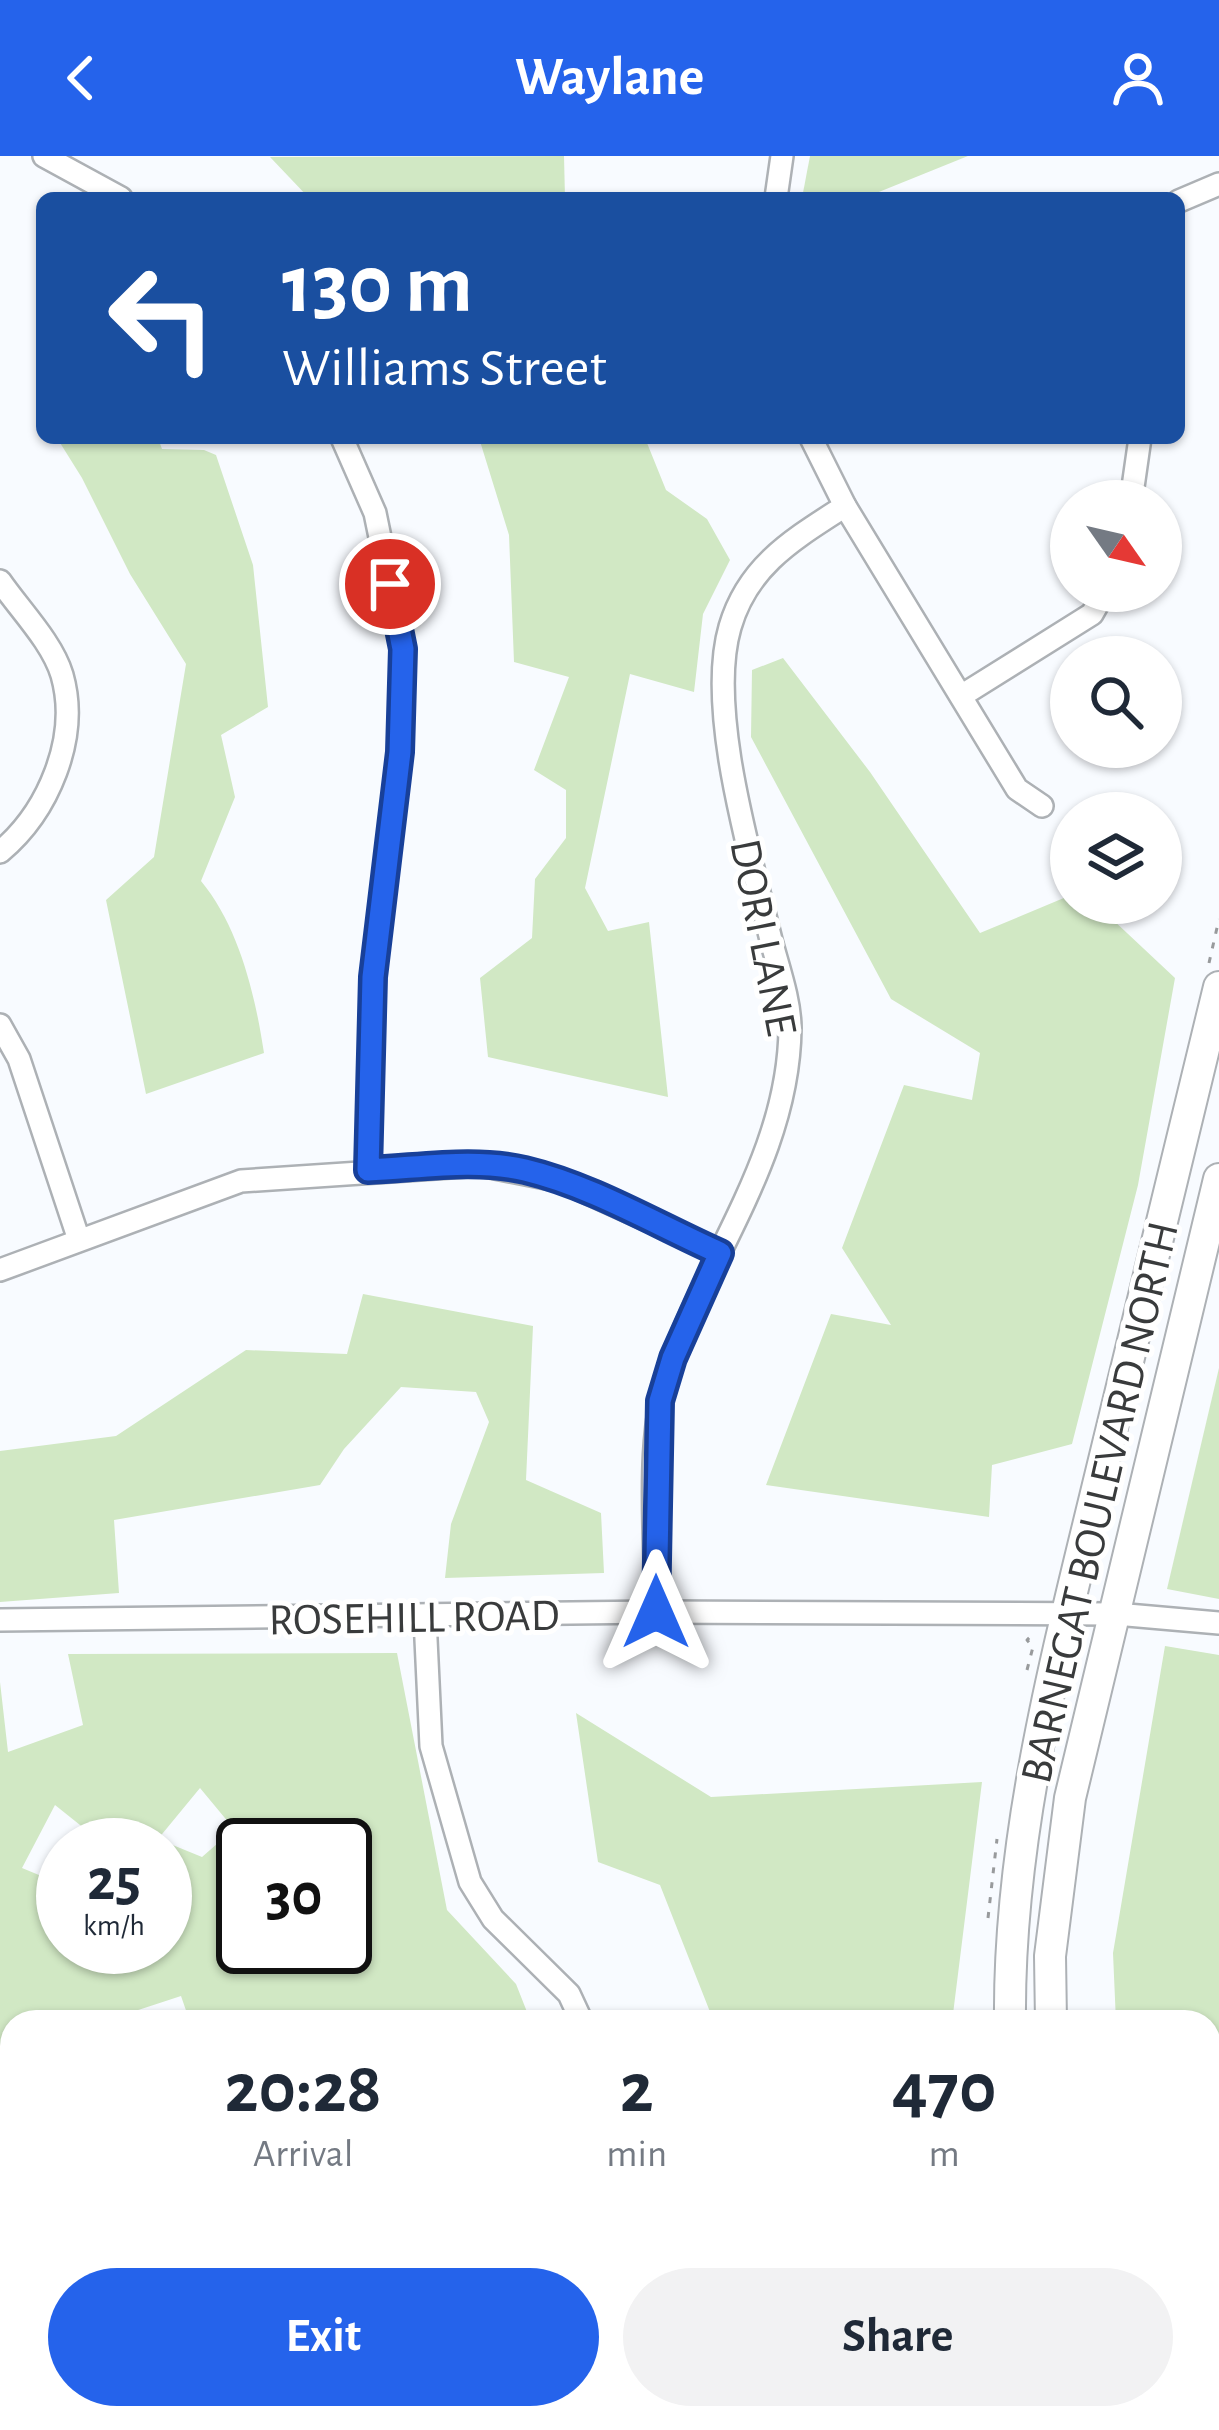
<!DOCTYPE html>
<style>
:root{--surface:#fff;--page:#f2f2f3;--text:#1f2937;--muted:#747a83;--accent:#2563eb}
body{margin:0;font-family:"Alegreya Sans",sans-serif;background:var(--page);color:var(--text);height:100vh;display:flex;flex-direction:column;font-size:45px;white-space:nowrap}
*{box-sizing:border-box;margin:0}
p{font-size:39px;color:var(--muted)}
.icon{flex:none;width:66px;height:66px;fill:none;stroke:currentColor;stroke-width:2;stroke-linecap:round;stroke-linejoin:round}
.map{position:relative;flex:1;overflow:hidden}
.sheet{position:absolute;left:0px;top:1854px;width:1221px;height:420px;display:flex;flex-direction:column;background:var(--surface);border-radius:36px 36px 0 0;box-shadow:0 3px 9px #0004}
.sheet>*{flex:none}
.top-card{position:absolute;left:36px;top:36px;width:1149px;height:252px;border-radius:18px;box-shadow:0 3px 9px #0004;background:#1a4fa0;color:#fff;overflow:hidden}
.needle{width:78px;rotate:124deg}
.tools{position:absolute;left:1050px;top:324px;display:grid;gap:24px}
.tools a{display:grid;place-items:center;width:132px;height:132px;border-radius:50%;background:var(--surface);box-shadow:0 3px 9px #0004;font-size:60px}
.speed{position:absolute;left:36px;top:1662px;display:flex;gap:24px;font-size:60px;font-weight:700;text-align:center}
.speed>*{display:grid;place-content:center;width:156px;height:156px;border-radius:50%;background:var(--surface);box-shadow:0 3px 9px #0004;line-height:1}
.speed small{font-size:30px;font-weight:400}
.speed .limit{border:6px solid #111;border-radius:18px;background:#fff;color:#111}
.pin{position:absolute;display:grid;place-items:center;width:102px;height:102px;color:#fff;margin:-51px;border:6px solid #fff;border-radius:50%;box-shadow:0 3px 12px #0007}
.me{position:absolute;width:132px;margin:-66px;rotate:0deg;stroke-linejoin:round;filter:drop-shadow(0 0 9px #0008)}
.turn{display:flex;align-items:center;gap:42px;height:252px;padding:0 48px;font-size:54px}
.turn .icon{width:156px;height:156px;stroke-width:2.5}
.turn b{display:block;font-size:84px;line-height:102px}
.eta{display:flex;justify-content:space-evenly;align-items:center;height:204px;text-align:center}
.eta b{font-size:72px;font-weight:600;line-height:84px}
.primary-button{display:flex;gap:24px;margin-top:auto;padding:24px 48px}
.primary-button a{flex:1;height:138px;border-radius:72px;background:var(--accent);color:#fff;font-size:48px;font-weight:600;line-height:138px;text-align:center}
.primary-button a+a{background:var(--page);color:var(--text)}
header{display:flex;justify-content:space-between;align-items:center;height:156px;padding:0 48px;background:var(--accent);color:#fff;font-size:54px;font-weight:600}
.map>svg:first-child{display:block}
.green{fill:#d1e8c4;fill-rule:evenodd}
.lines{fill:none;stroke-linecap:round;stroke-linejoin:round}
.street-casing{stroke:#adb1b5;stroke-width:26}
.secondary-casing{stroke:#adb1b5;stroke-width:34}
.path{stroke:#989a9c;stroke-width:3;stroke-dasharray:6 9;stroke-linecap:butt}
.street{stroke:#fff;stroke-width:21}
.secondary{stroke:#fff;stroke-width:30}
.route-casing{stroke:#184099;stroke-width:30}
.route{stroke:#2563eb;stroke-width:21}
.labels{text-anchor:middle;stroke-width:10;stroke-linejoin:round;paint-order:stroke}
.street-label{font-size:45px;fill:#393b3c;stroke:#fff}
</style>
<header><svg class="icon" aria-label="back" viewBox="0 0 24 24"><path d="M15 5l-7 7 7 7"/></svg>Waylane<svg class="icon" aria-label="person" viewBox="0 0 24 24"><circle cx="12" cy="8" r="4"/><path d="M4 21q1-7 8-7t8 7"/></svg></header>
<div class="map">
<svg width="1219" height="2274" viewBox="0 0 1219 2274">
<rect width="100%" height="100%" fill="#f8fbff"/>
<g class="green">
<path d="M564,0L565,42H309L270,1Z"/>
<path d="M810,0H968L864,42H802Z"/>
<path d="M57,282H158L162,293L204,294L216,299L253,409L268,551L221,579L235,641L201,725C239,771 255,838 264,897L146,938L106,744L154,701L186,508L130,418L82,322Z"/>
<path d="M479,282H645L666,334L707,363L730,404L703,458L694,536L630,518L585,732L608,775L649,766L668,941L488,901L480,822L532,782L535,723L566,682V634L534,614L569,521L514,506L509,379Z"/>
<path d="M783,502L870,616L980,777L1071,739V747H1095L1175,822L1138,1029L1072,1288L992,1309L989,1361L766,1329L831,1158L891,1169L842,1092L904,929L972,944L980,897L891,843L751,581L752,514Z"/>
<path d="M363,1138L533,1170L526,1324L601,1357L604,1417L445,1422L451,1368L489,1266L476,1236L401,1231L344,1293L320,1329L114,1364L119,1437L0,1446V1295L116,1280L246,1194L347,1198Z"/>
<path d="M1219,1212V1443L1167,1433Z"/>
<path d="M1165,1490L1219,1499V2274H1204L1199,2262H1209V1866H1116L1113,1797Z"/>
<path d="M397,1497L447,1754L516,1828L531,1866H190L181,1840L123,1859V1866H12V2262H175L163,2274H0V1526L8,1596L83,1569L68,1498ZM200,1632L234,1673L202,1701L158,1683ZM55,1649L105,1689H165V1791H63V1729L22,1712ZM345,1689V1791H243V1689Z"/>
<path d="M576,1557L711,1641L982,1626L952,1866H714L660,1729L598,1706Z"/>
<path d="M857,2262H1044L1047,2274H861Z"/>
</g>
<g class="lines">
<g class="street-casing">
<g id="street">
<path d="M44,0L121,42"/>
<path d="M776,42L782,0"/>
<path d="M1179,45L1219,28"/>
<path d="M342,282L375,357L403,493L400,596L373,821L368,1014"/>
<path d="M811,282L845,350L1017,633L1042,650"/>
<path d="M1131,345L1140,282"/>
<path d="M0,425C20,454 52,486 62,519C80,582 48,656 0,696"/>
<path d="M961,540L1092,458L1105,435"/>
<path d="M0,869L19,903L79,1084"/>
<path d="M0,1114L241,1025L480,1009L561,1025L720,1097"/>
<path d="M656,1456C656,1374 644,1281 672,1203C713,1092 789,995 790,872C790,844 778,811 771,784C751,701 706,553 730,471C748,409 794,383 845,350"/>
<path d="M425,1462L431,1590L470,1726L493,1763L569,1838L582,1866"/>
<path d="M0,1464L656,1456L1116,1458L1219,1467"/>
<path d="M712,2262L716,2274"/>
<path d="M488,2274L525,2262"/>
</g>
</g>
<g class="secondary-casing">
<g id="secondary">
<path d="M1010,1866C1008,1686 1054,1510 1096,1337C1137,1168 1178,1000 1219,831"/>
<path d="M1051,1866L1050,1800L1070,1642L1219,1023"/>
<path d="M1095,2262L1099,2274"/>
<path d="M1131,2262L1135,2274"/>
</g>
</g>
<g class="path">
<path d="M1209,807L1219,763"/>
<path d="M1027,1514L1033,1491L1027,1484L1031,1480"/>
<path d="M988,1762L997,1683"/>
</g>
<use href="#street" class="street"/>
<use href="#secondary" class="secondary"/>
</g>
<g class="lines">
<g class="route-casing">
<path id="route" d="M390,428L403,493L400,596L373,821L368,1014C419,1012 474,1002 525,1014C592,1030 657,1069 720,1097L673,1202L660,1245L656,1456"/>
</g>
<use href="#route" class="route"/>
</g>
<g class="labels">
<g class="street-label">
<text transform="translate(765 781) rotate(79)" y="16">DORI LANE</text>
<text transform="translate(1098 1346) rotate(-77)" y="16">BARNEGAT BOULEVARD NORTH</text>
<text transform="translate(414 1460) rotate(-1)" y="16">ROSEHILL ROAD</text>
</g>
</g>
</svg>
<div class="tools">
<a><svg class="needle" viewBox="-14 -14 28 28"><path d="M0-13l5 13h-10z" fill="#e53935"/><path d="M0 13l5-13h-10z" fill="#747a83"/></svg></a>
<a><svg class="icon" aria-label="search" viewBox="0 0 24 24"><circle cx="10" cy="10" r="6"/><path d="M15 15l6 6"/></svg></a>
<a><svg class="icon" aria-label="layers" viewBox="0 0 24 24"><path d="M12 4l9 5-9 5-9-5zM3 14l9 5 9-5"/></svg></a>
</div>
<div class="speed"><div>25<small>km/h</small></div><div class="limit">30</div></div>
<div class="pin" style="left:390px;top:428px;background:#d93025"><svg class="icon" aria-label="arrive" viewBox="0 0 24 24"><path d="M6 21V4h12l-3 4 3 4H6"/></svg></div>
<svg class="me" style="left:656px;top:1456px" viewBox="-20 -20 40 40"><path d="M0-17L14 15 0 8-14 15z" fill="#2563eb" stroke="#fff" stroke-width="4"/></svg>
<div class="top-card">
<div class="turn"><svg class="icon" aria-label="left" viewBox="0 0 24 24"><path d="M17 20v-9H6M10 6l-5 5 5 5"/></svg><div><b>130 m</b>Williams Street</div></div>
</div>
<section class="sheet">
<div class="eta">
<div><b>20:28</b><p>Arrival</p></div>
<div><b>2</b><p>min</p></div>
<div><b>470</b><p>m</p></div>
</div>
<div class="primary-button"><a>Exit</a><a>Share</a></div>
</section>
</div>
